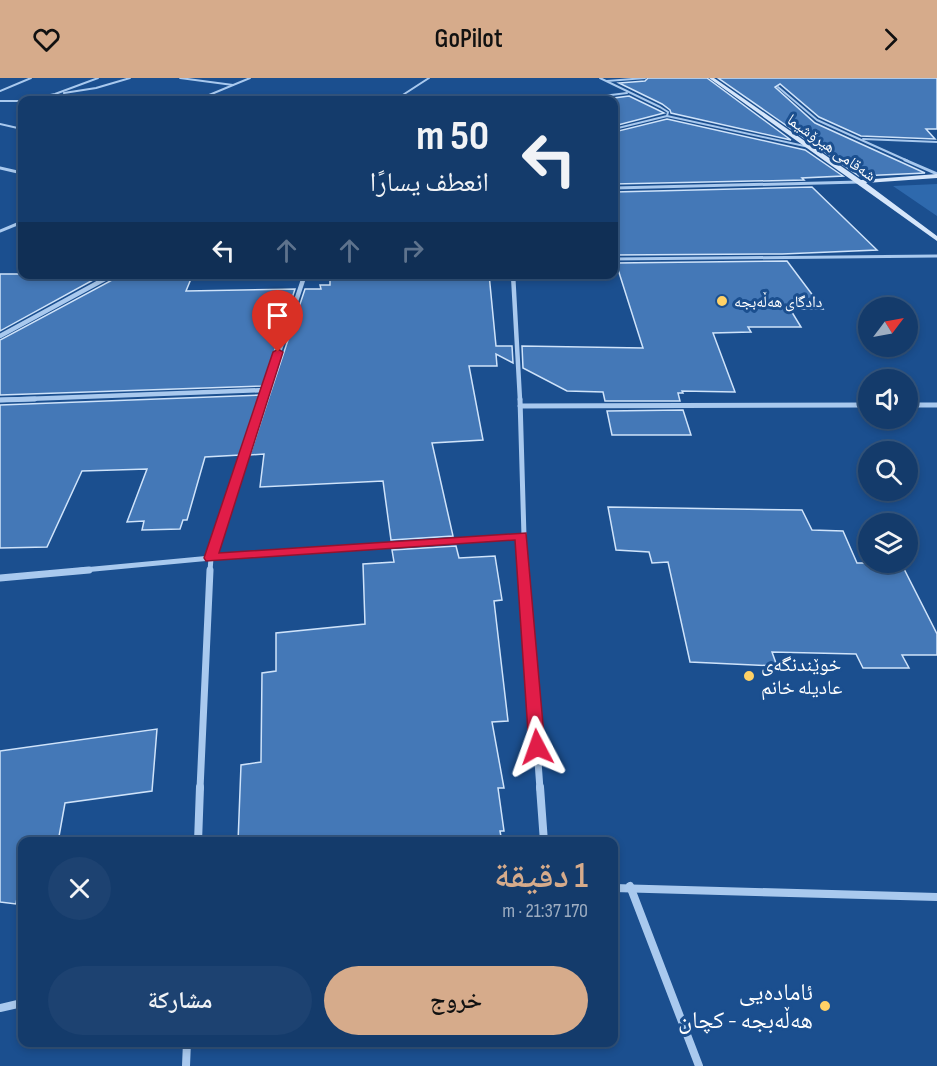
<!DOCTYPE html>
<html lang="ar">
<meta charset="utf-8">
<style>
:root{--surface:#143b6b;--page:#1d4271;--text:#f1f3f6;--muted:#9dadc1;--line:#33557e;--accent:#d6ab8b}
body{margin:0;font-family:"Sofia Sans Condensed","Noto Naskh Arabic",sans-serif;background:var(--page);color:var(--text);direction:rtl;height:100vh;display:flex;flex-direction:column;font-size:22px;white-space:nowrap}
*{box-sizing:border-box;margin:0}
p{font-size:20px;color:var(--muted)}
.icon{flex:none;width:33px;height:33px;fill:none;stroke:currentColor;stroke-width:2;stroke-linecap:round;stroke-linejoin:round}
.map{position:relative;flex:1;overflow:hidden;direction:ltr}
.side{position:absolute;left:18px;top:759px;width:600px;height:210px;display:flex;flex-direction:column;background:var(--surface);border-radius:12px;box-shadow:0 3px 9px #0003,0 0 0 2px var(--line);direction:rtl}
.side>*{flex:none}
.top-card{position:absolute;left:18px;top:18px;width:600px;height:183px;border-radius:12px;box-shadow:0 3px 9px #0003,0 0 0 2px var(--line);direction:rtl;background:#143b6b;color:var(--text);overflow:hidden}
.needle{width:39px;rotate:58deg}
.buttons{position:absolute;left:858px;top:219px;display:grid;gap:12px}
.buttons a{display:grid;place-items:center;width:60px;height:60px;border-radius:50%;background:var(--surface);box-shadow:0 3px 9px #0003,0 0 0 2px var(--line);font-size:30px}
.pin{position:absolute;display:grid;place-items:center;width:51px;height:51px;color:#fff;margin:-62px -26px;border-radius:50% 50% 50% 0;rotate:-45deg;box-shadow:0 0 6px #0007}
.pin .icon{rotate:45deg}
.me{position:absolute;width:66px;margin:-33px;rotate:356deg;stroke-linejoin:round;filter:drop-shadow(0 0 4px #0008)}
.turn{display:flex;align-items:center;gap:21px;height:126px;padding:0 30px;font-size:27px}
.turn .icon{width:78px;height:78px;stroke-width:2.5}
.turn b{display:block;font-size:42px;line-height:51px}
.lanes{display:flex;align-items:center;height:57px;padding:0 30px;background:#0003;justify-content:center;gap:30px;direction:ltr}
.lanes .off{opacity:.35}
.round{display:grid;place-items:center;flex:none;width:63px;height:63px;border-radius:32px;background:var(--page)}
.summary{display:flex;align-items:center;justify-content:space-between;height:102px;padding:0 30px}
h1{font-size:36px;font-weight:600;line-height:45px;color:var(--accent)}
.action{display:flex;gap:12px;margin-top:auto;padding:12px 30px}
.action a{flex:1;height:69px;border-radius:36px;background:var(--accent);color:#111;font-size:24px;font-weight:600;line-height:69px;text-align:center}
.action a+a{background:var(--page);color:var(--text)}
header{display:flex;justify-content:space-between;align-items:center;height:78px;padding:0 30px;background:var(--accent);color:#111;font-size:27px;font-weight:600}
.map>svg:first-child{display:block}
.green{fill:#2e69ad}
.building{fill:#4478b7;stroke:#cfe3fa;stroke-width:1.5}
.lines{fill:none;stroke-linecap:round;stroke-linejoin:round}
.street-far5{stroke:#a9c9ee;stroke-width:2}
.street-far4{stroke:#a9c9ee;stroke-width:3}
.street-far3{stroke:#a9c9ee;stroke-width:4.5}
.street-far2{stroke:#a9c9ee;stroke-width:5}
.street-far1{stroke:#a9c9ee;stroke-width:7}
.street{stroke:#a9c9ee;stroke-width:8}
.secondary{fill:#d6e6fa;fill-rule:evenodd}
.route{fill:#e11d48;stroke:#92132f;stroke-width:1.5}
.poi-dot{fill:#ffd166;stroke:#1b4f8f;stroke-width:2}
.labels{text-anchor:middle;stroke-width:6;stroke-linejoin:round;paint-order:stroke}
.far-street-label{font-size:16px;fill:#fff;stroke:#1b4f8f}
.far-poi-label{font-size:16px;fill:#fff;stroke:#1b4f8f;text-anchor:start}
.poi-label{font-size:20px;fill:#fff;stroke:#1b4f8f;text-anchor:start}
.near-poi-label{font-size:24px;fill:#fff;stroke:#1b4f8f;text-anchor:end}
</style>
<header><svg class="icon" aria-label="forward" viewBox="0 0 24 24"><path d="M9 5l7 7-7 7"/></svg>GoPilot<svg class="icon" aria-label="heart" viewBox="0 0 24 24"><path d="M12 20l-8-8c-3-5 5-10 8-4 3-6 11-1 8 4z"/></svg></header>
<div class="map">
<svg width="937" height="988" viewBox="0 0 937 988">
<rect width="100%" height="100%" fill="#1b4f8f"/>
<path class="green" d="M937,106V138L893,108Z"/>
<g class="building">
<path d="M648,0H707L791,62L671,35L670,32L662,26L619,5L645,3Z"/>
<path d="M718,0H937V51H926L935,61L861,58L819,39L780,6L775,9L815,45L925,95L859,98Z"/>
<path d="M629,18L658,32L664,35L614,48V20Z"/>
<path d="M667,41L805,72L843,98L802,100L804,102L614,106V54Z"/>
<path d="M812,109L877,172L782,176L614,177V114Z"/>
<path d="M787,183L823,231H790L801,249H748L751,254L713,255L735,314L682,313L683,315H678L680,323H605L603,314L567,313L523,290L522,268L643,270L616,185Z"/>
<path d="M0,196H104L0,253Z"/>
<path d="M118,196H193L186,213L295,211L263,308L0,317V262L116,200Z"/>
<path d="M330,196H489L496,268H512L513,285L496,276L497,288H469L483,362L432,365L453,458L391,462L383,403L260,409L264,376L250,377L269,319L305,211H321L320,207H330Z"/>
<path d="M260,317L240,377L205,379L187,442H183L180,451L142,452L144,443L127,444L147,391L82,393L47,469L0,470V327Z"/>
<path d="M683,332L691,357H612L607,333Z"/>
<path d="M608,429L802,432L812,452L843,453L857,485H901L937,556V577H902L909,590H863L856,576L772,574L777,588L690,584L668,484L652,485L649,474L616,472Z"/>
<path d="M456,468L459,480L495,478L502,522L494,523L508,643L492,644L504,710H498L504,753H500L502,764H238L241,687L261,684L262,595L276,593V555L365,546L363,486L394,484L392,472Z"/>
<path d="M157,651L152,713L65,725L58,764H22V792L16,826L0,824V673Z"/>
</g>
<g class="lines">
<g class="street-far5">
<path d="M180,0L233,7"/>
<path d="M600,0L660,29L668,34L667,38"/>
<path d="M607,3L645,0"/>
<path d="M778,9L817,42L908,83"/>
<path d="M0,13L31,0"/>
<path d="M64,15L96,10L130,0"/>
<path d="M52,19L92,22"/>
<path d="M27,22L55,16L98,0"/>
<path d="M197,22L250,0"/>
<path d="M395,22L429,0"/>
<path d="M571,22L627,15"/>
<path d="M0,23H22"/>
<path d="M0,46L22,51"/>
<path d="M614,51L667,38L809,69"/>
<path d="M863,61L937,64"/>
</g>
<g class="street-far4">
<path d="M905,82L937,96"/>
<path d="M0,90L22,95"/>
<path d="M614,110L860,104"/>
<path d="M0,153L22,144"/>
<path d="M614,181L937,178"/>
</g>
<g class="street-far3">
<path d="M513,196L520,322"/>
<path d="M0,258L114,196"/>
<path d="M0,322L265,312"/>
<path d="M263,322L305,196"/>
</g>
<g class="street-far2">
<path d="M520,321L525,493"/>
<path d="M0,322L35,321"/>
<path d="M908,327H937"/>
<path d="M520,328L868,327"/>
<path d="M73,493L211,480L522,458"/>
<path d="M210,493L211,480L264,321"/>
</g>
<g class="street-far1">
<path d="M524,492L540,711"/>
<path d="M0,500L89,492"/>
<path d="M200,711L210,492"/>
</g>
<g class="street">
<path d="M540,709L544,764"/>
<path d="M198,764L200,709"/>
<path d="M630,808L699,988"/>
<path d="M614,810L937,819"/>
<path d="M0,930L22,925"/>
<path d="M186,988L187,964"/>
</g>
<path class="secondary" d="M709,0H714L861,102L937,96V100L866,105L937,158V163Z"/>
</g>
<path class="route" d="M278,271L283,274L219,475L526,455L545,669L543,674L537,676L531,674L529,669L515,462L206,483L204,480L273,274Z"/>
<g class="poi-dot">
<circle cx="722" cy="223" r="6"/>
<circle cx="749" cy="598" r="6"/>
<circle cx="825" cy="928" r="6"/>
</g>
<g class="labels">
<g class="far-street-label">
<text transform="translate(832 69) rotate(35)" y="6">شەقامی هیرۆشیما</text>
</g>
<g class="far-poi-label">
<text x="734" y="229">دادگای هەڵەبجە</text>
</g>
<g class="poi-label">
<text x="761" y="593">خوێندنگەی<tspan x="761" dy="23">عادیلە خانم</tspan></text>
</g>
<g class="near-poi-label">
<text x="813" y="922">ئامادەیی<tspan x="813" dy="28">هەڵەبجە - کچان</tspan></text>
</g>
</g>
</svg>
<div class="buttons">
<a><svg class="needle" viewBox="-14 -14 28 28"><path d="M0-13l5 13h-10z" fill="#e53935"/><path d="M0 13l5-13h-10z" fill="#9dadc1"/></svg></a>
<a><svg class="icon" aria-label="sound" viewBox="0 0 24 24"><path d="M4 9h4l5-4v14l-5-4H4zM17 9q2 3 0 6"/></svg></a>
<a><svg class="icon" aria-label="search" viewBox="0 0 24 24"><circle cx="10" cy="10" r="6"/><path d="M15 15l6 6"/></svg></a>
<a><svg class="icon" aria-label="layers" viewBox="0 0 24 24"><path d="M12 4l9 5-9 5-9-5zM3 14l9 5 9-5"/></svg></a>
</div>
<div class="pin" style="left:278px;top:274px;background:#d93025"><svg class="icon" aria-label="arrive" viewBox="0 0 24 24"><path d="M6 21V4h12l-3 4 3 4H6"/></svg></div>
<svg class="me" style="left:537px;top:669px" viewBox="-20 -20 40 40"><path d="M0-17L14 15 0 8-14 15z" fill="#e11d48" stroke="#fff" stroke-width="4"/></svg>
<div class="top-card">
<div class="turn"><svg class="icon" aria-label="left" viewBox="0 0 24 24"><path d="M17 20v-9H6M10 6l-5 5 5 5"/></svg><div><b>50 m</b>انعطف يسارًا</div></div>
<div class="lanes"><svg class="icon" aria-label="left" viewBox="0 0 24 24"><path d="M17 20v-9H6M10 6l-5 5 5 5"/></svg><svg class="icon off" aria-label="ahead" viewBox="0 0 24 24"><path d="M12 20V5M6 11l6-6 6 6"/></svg><svg class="icon off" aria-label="ahead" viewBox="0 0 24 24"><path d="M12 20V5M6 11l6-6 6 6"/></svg><svg class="icon off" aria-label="right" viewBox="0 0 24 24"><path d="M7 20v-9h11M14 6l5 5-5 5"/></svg></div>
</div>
<section class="side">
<div class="summary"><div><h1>1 دقيقة</h1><p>170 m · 21:37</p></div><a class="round"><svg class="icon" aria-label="close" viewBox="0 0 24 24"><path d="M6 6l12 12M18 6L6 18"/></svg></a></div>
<div class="action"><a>خروج</a><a>مشاركة</a></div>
</section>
</div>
